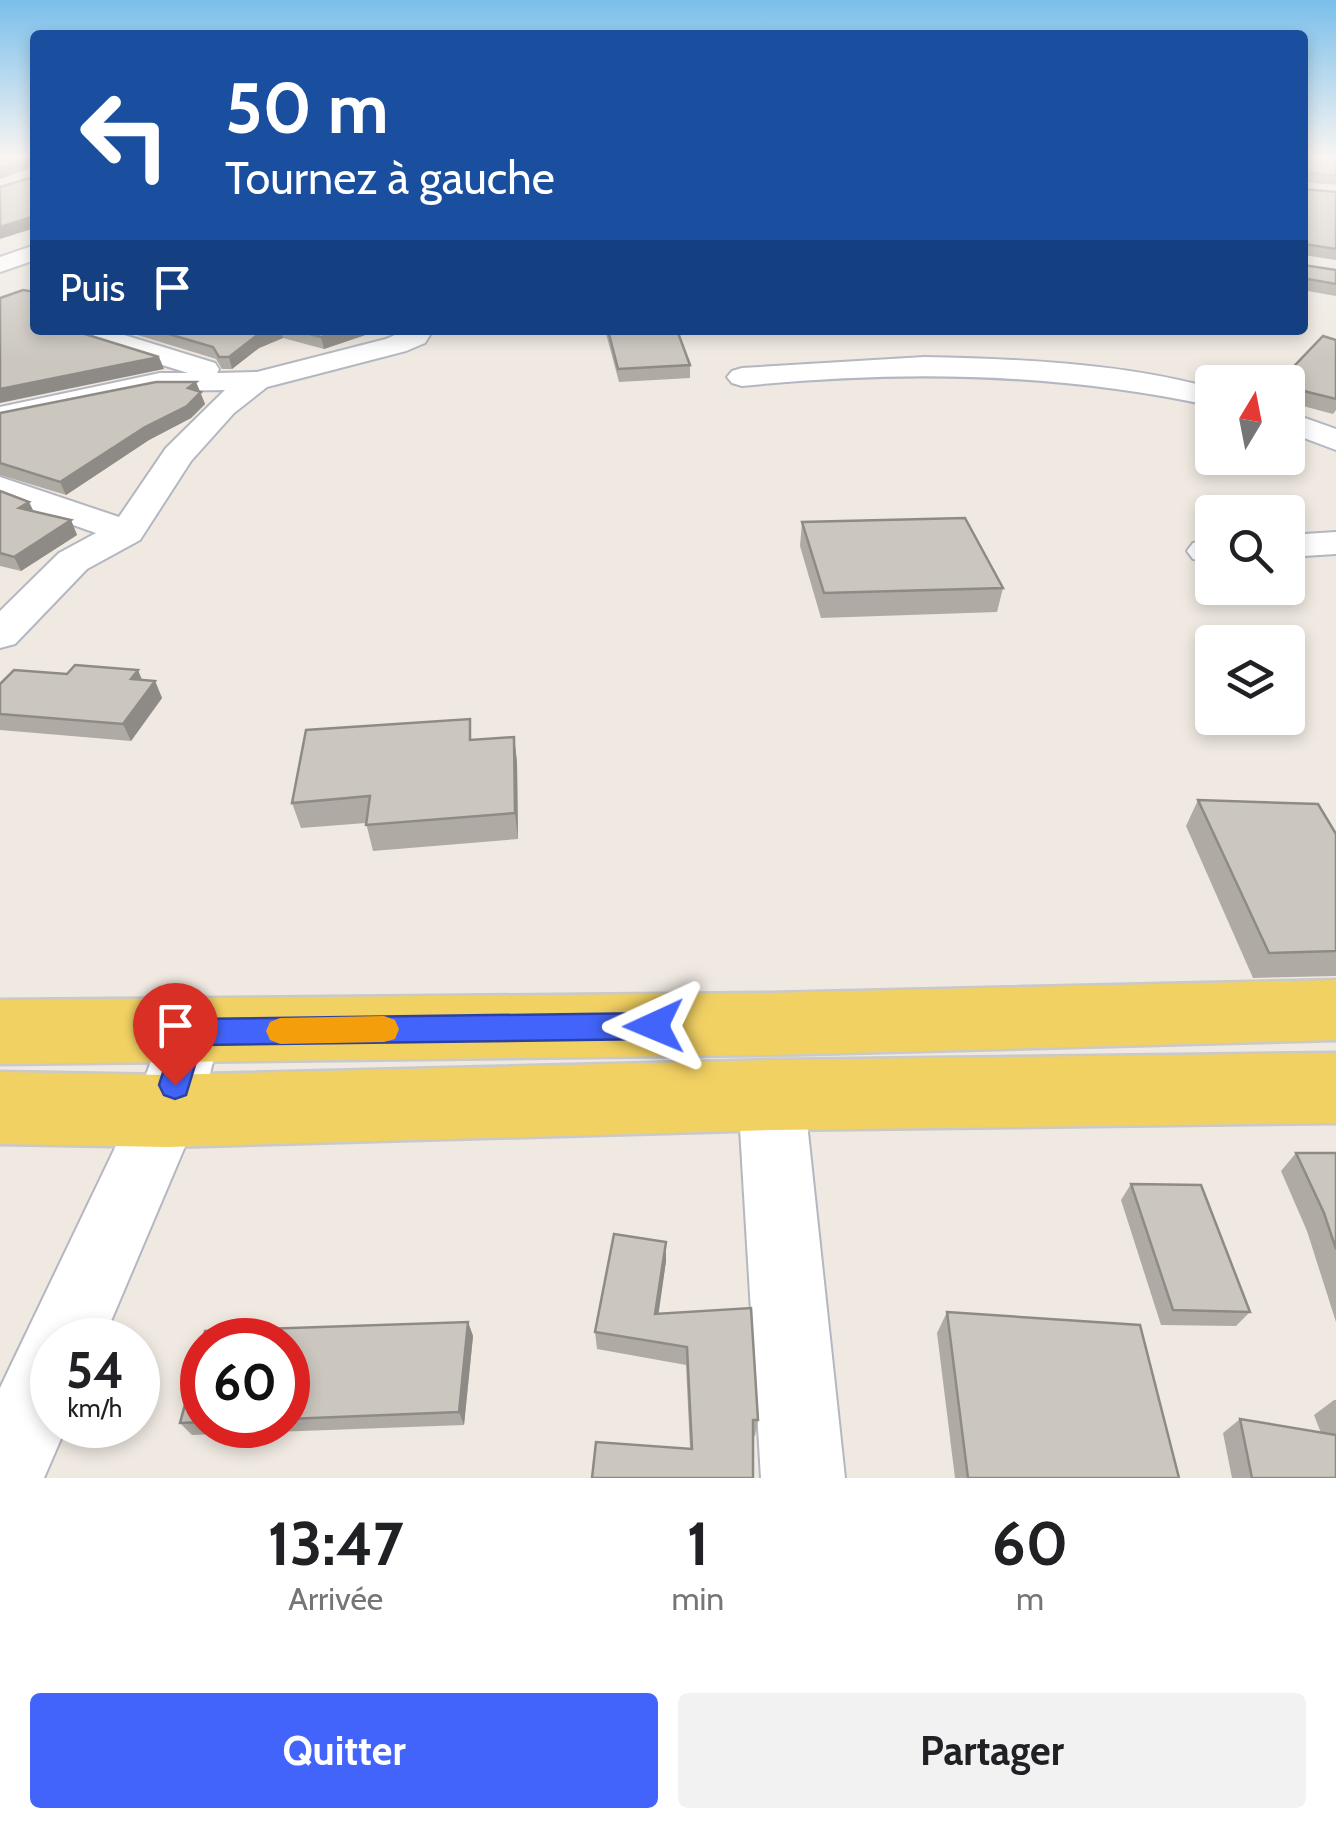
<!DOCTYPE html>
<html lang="fr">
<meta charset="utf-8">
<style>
:root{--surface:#fff;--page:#f2f2f2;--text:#202124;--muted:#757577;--accent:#4264fb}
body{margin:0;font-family:Cabin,sans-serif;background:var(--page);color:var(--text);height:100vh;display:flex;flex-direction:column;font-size:38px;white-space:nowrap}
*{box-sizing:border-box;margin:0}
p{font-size:32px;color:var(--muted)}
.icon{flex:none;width:55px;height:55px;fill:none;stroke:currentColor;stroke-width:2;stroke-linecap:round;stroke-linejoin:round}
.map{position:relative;height:1478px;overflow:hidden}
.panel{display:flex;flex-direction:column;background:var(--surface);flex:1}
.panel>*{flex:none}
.guide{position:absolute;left:30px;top:30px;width:1278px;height:305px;border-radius:10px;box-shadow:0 5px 15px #0003;background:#1a4fa0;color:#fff;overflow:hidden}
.needle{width:65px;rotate:10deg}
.tools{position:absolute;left:1195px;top:365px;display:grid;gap:20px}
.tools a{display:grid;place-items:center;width:110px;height:110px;border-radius:10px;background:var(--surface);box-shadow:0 5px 15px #0003;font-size:50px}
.speed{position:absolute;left:30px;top:1318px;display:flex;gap:20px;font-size:50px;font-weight:700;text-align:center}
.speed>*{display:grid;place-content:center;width:130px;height:130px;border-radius:50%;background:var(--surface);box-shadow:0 5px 15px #0003;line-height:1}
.speed small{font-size:25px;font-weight:400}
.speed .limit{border:15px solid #d22;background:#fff;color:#111}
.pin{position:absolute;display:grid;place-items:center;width:85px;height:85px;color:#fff;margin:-102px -42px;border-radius:50% 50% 50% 0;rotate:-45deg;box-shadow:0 0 10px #0007}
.pin .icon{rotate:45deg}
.me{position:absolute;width:110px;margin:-55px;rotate:269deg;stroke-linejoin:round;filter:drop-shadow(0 0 8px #0008)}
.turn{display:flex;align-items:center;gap:35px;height:210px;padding:0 30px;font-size:45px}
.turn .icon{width:130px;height:130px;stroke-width:2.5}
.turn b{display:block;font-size:70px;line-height:85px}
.then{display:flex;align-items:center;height:95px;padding:0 30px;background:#0003;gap:20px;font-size:38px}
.eta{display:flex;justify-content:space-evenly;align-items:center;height:170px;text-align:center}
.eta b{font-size:60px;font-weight:800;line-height:70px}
.primary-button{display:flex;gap:20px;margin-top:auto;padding:20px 30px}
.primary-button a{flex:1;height:115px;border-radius:10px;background:var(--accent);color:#fff;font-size:40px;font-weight:800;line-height:115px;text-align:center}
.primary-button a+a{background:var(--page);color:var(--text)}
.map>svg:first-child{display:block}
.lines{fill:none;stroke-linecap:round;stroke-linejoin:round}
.minor-casing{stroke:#b4b7c1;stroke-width:4}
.primary-casing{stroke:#c9c9c9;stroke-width:5}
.minor{fill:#fff;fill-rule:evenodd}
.primary{fill:#f2d163;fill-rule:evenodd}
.wall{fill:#afaba4;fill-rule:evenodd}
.shaded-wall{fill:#8e8b86}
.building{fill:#cbc7bf;stroke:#8e8b86;stroke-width:2.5}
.route{fill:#4264fb;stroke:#2b41a3;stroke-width:2.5}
.slow{fill:#f59e0b}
</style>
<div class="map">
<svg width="1336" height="1478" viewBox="0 0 1336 1478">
<rect width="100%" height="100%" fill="#efe9e1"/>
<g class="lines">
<g class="minor-casing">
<g id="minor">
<path d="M35,245V260L0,272V257Z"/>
<path d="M67,330H108L215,363L219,369L217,373L257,372L386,339L406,330H433L425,343L406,351L267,387L234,413L191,461L140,540L87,569L15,644L0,648V611L59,553L96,533L0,499V477L119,517L166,448L225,390L160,391L0,425V407L160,373H188L70,336Z"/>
<path d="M924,357C1020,359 1120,363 1212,388V406C1057,372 900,370 742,386L732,383L727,377L732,371L742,368Z"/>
<path d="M1288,412L1336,429V450L1288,432Z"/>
<path d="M1336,532V554L1288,557V535Z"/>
<path d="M1212,540V562L1193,559L1187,551L1193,543Z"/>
<path d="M190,1005L212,1013L221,1032L200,1111L103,1340H52V1425H67L44,1478H0V1388L135,1106L168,1013Z"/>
<path d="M771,1065L794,1074L804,1095L845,1478H761L738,1095L748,1074Z"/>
</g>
</g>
<g class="primary-casing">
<g id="primary">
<path d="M1336,980V1040L770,1055L0,1064V1000L770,993Z"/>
<path d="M1336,1053V1123L771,1130L167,1147L0,1144V1072L167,1075L771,1060Z"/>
</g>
</g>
<use href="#minor" class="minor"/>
<use href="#primary" class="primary"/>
</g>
<g class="wall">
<path d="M1302,155H1336V185L1303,182V189L1336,193V260L1303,255V265L1336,270V296L1302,290Z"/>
<path d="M121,330H380L324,349L283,338L259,348L232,369H222L216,359Z"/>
<path d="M605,330H677L690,365V378L619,382Z"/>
<path d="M1336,340V410L1333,414L1288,402V382Z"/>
<path d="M196,382L205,404L191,418L149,440L66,495L0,475V413Z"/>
<path d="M0,491L34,512L71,520L77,535L21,571L0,566Z"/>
<path d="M802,522L1003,588L997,612L821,618L800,546Z"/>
<path d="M142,680L155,681L162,698L131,741L0,730V684Z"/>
<path d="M514,737L517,762L518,839L373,851L366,823L301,828L292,803L474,740Z"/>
<path d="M1198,800L1336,834V976L1253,978L1186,826Z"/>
<path d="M1296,1153H1336V1322L1307,1231L1281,1171Z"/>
<path d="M1131,1184L1250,1312L1236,1326L1161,1325L1121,1200Z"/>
<path d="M666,1242V1261L658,1314L758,1420L755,1436L690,1449L686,1365L597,1349L595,1332Z"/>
<path d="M947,1312L1179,1478H955L937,1333Z"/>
<path d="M468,1322L473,1336L464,1425L192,1435L180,1423L205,1331ZM202,1340H288V1425H202Z"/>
<path d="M1334,1400H1336V1478H1232L1223,1433L1240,1419L1321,1433L1314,1415Z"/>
</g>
<g class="shaded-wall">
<path d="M31,158L34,167L0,179V168Z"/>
<path d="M35,216V228L0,239V227Z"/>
<path d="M269,330H281L283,338L259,348L232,369L229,357L256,336Z"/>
<path d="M343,330H380L324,349L321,337Z"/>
<path d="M159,357L164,369L0,403V389Z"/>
<path d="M196,382L205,404L191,418L149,440L66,495L60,482L145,427Z"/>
<path d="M29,502L36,516L19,508Z"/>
<path d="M71,520L77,535L21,571L14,557Z"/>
<path d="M138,670L145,687L131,679Z"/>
<path d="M155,681L162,698L131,741L123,724Z"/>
<path d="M514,737L517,762L518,839L515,813Z"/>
<path d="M666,1242V1261L656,1332L655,1314Z"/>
<path d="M468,1322L473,1336L464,1425L459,1412Z"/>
</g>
<g class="building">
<path d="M0,155H35V162L31,158L0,168Z"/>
<path d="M1302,155H1336V176L1303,172V189L1336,192V249L1304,244L1303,265L1336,270V284L1302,278Z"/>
<path d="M35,165V216L0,227V187L33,177Z"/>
<path d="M23,290L35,292V330H72L159,357L0,389V298Z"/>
<path d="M155,330H269L256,336L229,357H219L213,347Z"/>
<path d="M295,330H343L321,337Z"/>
<path d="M608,330H677L690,365L618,369Z"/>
<path d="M1323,336L1336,340V399L1288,387V382H1279Z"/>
<path d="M156,382H196L188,388L201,392L187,406L145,427L60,482L0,463V413Z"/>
<path d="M0,491L29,502L19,508L71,520L14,557L0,553Z"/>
<path d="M965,518L1003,588L824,593L802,522Z"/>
<path d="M75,665L138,670L131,679L155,681L123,724L0,714V684L14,670L67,674Z"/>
<path d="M470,719V740L514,737L515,813L366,825L370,796L292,803L306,730Z"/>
<path d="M1198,800L1318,804L1336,834V951L1269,953Z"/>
<path d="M1296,1153H1336V1249L1324,1213Z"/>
<path d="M1131,1184L1201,1185L1250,1312L1173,1310Z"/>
<path d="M614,1234L666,1242L655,1314L751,1308L758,1420H753V1478H592L596,1442L692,1449L687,1347L595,1332Z"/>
<path d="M947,1312L1140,1325L1179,1478H968Z"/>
<path d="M468,1322L459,1412L288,1419V1340H202V1422L180,1423L205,1331Z"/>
<path d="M1240,1419L1336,1435V1478H1252Z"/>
</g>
<linearGradient id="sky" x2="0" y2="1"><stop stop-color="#7abfeb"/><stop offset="0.43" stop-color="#f8f5f2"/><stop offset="1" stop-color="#f8f5f2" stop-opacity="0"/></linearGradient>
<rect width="1336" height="362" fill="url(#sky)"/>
<path class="route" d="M654,1013L665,1017L669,1026L665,1035L654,1039L201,1045L186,1095L175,1099L164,1095L159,1085L179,1023L190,1019Z"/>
<path class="slow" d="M384,1016L395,1020L399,1029L395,1039L384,1042L280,1044L270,1040L266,1031L270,1022L280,1018Z"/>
</svg>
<div class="tools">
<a><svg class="needle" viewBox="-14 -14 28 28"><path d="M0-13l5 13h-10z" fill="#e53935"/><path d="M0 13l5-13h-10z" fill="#757577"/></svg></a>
<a><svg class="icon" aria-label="search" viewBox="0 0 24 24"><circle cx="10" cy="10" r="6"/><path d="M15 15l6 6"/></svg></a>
<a><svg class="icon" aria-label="layers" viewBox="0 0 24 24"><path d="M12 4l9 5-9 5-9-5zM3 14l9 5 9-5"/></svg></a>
</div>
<div class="speed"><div>54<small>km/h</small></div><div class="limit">60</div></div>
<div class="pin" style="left:175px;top:1085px;background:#d93025"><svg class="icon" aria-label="arrive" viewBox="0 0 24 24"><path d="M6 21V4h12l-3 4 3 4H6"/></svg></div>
<svg class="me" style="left:654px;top:1026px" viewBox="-20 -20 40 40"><path d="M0-17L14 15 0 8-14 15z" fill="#4264fb" stroke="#fff" stroke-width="4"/></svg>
<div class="guide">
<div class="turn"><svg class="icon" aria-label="left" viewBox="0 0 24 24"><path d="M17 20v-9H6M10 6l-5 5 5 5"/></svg><div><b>50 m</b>Tournez à gauche</div></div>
<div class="then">Puis<svg class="icon" aria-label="arrive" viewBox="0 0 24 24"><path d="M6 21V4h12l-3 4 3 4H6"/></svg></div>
</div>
</div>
<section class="panel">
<div class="eta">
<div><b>13:47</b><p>Arrivée</p></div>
<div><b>1</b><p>min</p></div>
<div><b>60</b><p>m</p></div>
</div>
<div class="primary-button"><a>Quitter</a><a>Partager</a></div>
</section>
